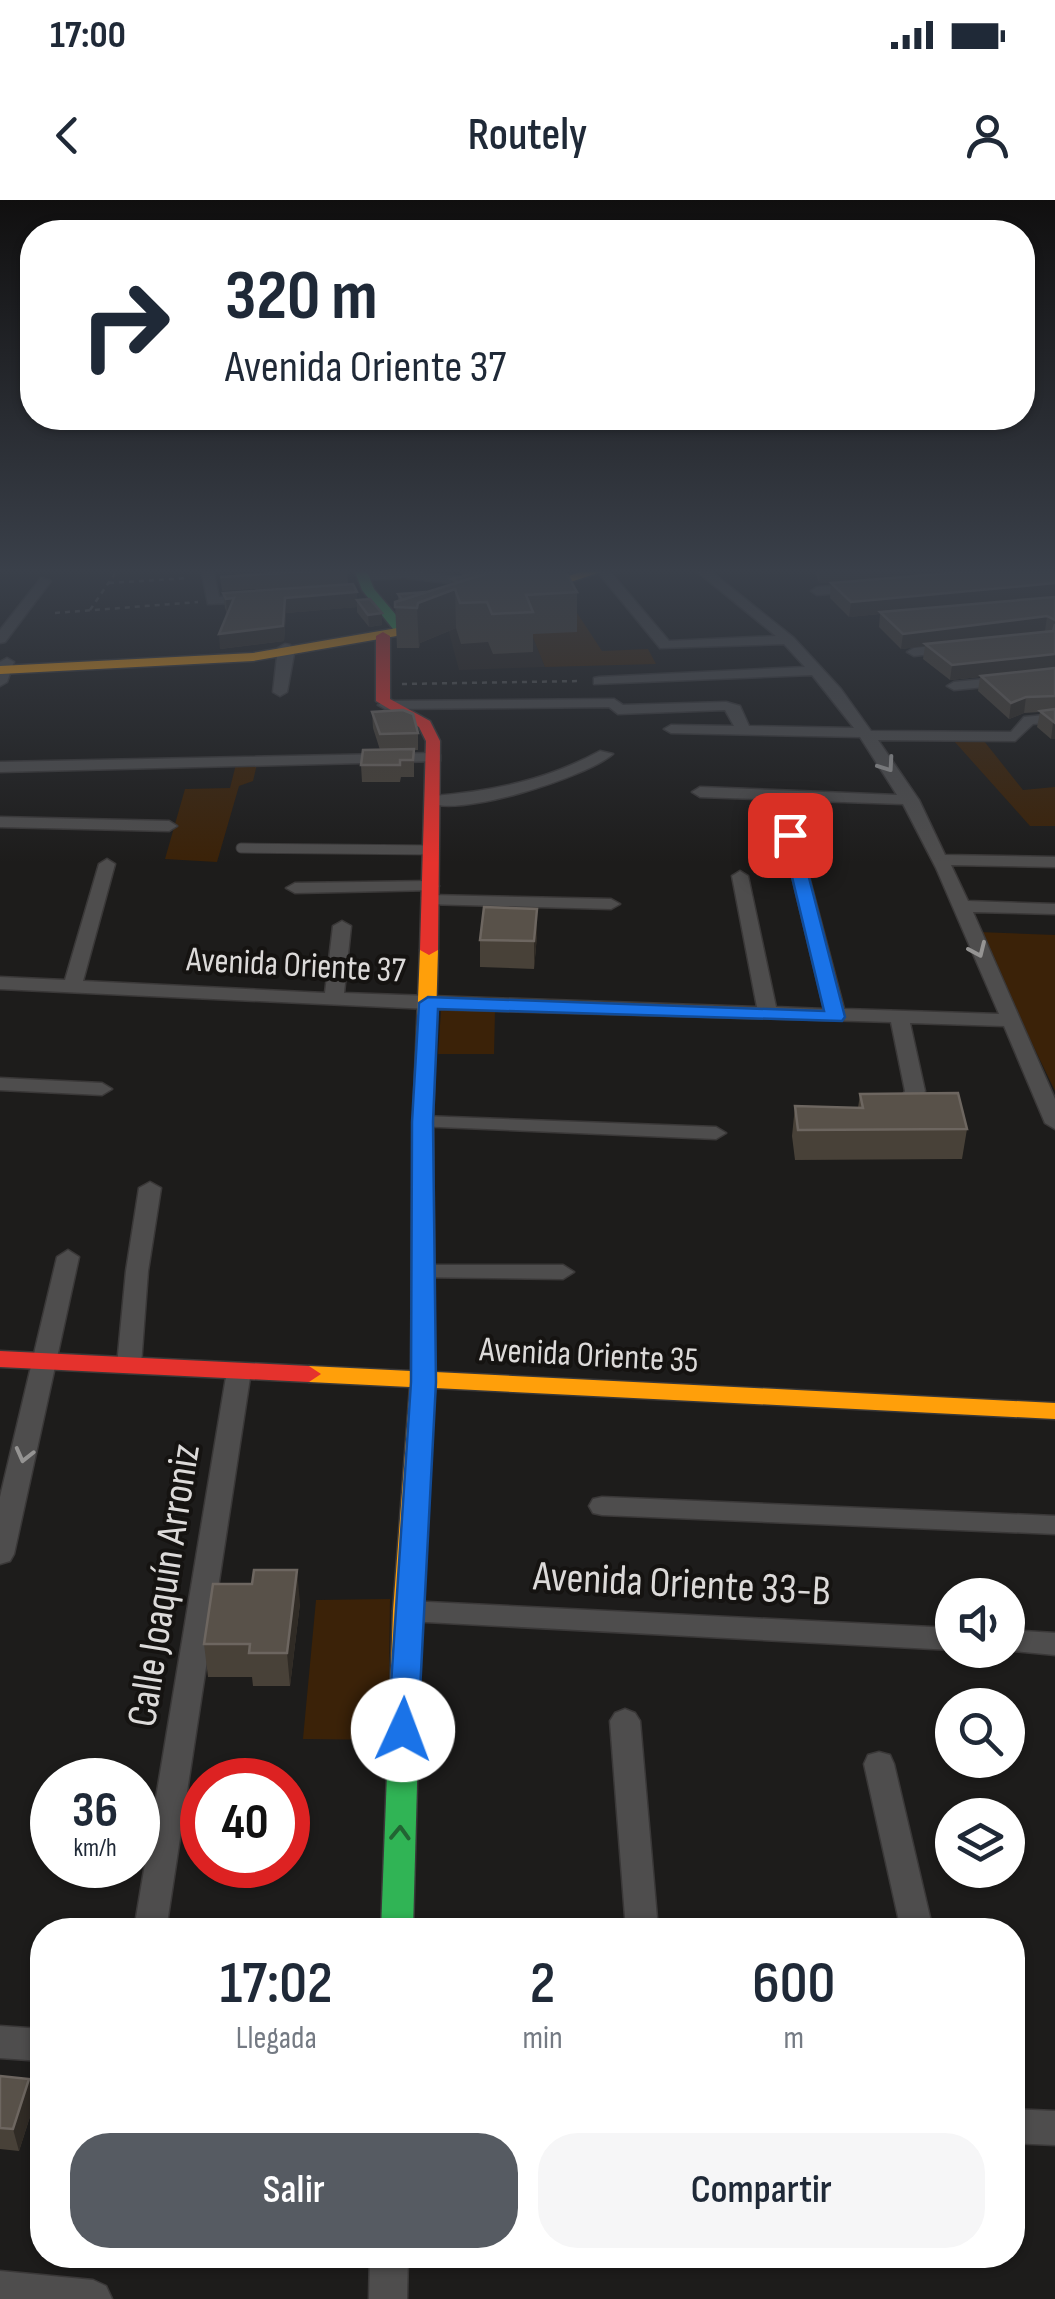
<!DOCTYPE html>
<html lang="es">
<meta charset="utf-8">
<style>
:root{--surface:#fff;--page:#f6f6f7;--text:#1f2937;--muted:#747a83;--accent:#565b62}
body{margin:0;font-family:"Sofia Sans Condensed",sans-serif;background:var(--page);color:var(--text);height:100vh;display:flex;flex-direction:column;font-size:38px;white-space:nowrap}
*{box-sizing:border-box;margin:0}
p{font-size:32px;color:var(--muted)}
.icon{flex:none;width:55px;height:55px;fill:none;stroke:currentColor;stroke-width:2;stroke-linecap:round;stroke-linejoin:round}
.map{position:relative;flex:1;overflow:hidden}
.drawer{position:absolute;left:30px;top:1718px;width:995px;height:350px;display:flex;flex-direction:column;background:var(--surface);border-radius:40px;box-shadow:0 2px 8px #0004}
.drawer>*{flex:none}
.guide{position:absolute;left:20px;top:20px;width:1015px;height:210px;border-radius:40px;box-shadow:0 2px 8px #0004;background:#fff;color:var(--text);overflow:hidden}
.fabs{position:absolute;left:935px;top:1378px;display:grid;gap:20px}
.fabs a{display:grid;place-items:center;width:90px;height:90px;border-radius:50%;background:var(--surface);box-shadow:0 2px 8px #0004;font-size:50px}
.speed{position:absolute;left:30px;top:1558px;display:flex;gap:20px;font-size:50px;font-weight:700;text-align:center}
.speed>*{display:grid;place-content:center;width:130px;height:130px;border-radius:50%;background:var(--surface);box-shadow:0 2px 8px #0004;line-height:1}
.speed small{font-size:25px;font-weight:400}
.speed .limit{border:15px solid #d22;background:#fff;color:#111}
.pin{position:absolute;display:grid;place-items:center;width:85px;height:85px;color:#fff;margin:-42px;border-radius:20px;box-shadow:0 5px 15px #0006}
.me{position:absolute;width:110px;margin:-55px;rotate:2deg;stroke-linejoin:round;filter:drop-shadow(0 0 8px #0008)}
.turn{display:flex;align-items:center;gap:35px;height:210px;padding:0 40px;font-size:45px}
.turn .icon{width:130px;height:130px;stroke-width:2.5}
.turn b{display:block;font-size:70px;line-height:85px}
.eta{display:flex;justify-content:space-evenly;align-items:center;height:170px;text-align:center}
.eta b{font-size:60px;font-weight:600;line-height:70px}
.cta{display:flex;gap:20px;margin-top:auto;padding:20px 40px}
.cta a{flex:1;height:115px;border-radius:40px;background:var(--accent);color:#fff;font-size:40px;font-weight:600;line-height:115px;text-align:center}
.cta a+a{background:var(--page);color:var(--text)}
.status{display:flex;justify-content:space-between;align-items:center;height:70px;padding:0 50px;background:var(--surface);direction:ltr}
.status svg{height:28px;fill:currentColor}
header{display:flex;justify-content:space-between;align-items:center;height:130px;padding:0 40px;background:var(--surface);font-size:45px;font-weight:600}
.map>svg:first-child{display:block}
.built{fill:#29231e}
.green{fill:#3b2208}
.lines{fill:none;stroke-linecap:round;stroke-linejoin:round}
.lane-casing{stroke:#3a3838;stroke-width:11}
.street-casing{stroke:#3a3838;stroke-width:3}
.fast-casing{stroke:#3a3838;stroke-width:3}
.slow-casing{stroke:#3a3838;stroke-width:3}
.jam-casing{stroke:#3a3838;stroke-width:3}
.path{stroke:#575655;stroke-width:2.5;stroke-dasharray:5 5;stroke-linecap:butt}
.lane{stroke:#4e4d4d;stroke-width:9}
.street{fill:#4e4d4d;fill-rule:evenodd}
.fast{fill:#30b455;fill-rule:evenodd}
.slow{fill:#ff9f0a;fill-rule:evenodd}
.jam{fill:#e5322d;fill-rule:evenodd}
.wall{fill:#484138}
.shaded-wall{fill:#302b25}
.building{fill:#585149;stroke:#6d6660;stroke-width:2.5}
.oneway{stroke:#959493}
.oneway2{stroke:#226433}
.route{fill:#1a73e8;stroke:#114b97;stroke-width:2.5}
.labels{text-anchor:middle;stroke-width:8;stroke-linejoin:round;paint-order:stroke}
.street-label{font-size:35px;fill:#dcdad9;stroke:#151311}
.near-street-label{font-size:42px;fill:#dcdad9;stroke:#151311}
</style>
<div class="status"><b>17:00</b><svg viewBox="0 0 49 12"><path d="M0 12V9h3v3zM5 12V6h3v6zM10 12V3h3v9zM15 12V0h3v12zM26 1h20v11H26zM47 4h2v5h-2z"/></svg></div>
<header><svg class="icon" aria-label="back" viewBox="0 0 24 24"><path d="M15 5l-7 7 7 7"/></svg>Routely<svg class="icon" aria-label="person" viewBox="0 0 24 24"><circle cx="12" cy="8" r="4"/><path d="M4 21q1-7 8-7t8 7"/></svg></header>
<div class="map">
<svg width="1055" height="2099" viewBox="0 0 1055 2099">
<rect width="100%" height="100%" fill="#1d1c1b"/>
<path class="built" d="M518,401L545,467L459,470L446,421Z"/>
<g class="green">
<path d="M560,387L602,451L648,449L656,464L545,467L518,401Z"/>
<path d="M954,541H984L1023,590L1055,587V626H1030Z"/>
<path d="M236,564H257L253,581L239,586L217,662L165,659L185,589L230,588Z"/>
<path d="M978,732L1055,735V891Z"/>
<path d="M441,811H495L494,854H438Z"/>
<path d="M390,1399L388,1540L303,1539L316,1400Z"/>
</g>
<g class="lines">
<g class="lane-casing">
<path id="lane" d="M241,648L432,650"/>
</g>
<g class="street-casing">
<g id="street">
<path d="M201,369H213L219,397L255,394L261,398L255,402L208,404Z"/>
<path d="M608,369L669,441L776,436L694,369H708L794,438L841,489L871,531L1011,532L1024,517L1055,514V522L1033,524L1015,541L878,540L919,600L945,655L1055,657V667L951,665L968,701L1055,704V714L973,712L1055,899V929L1045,923L1004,826L910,823L925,891L913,911L893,917L883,911L898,903L905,891L891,822L429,809L0,789V777L65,780L99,664L107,659L115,664L83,781L325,793L333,726L342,721L351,726L344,793L757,807L732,676L740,671L748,676L776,807L824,809L782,635L790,630L798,635L844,809L999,814L936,668L903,604L700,597L692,592L700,587L897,595L860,537L671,533L664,529L671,525L734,526L725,510L618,514L609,507L385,509L378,505L385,501L614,499L623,505L726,502L740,506L749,526L854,528L812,475L594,484V478L599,477L805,467L784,444L660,448L596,370Z"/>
<path d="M405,370L457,376L463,380L457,384L405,378L363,380L357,376L363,372Z"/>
<path d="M41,378L51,381L5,442L0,443V430Z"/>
<path d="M858,384L864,388L862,391L817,395L811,391L817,387Z"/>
<path d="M285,444L290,445L294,454L287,492L280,496L273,492L278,448Z"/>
<path d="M952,444L957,445V451L914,456L907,452L914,448Z"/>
<path d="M7,458L14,462L7,482L0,486V462Z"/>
<path d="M1055,472V480L954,490L947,486L954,482Z"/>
<path d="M600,551L613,554C587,577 453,620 426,601L434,596C493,591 547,580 600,551Z"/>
<path d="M435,553L440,555V561L0,572V562Z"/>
<path d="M0,617L169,621L177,626L169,631L0,627Z"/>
<path d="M430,681L439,686L436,690L295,693L286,688L295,683Z"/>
<path d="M430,695L611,699L620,704L611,709L424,704V696Z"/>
<path d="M0,878L102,883L112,889L102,895L0,890Z"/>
<path d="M423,916L716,927L726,933L716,939L416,926L413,922Z"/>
<path d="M150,982L161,988L148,1071L141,1165L129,1173L117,1165L126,1071L139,988Z"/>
<path d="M68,1050L79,1057L14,1354L10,1361L0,1364V1297L57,1057Z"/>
<path d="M423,1065H563L574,1072L563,1079L415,1077L412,1072Z"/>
<path d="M239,1163L251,1171L166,1730H134L227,1171Z"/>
<path d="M602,1297L1055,1316V1334L602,1315L593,1313L589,1306L593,1299Z"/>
<path d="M407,1401L952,1428V1450L407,1421L397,1418L393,1411L397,1404Z"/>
<path d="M1008,1430L1055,1433V1455L1003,1450H1008Z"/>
<path d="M625,1509L635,1513L640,1521L658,1730H626L610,1521L615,1513Z"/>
<path d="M879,1552L890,1555L894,1564L933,1730H901L864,1564L868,1555Z"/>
<path d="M0,1826L42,1829V1861L0,1858Z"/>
<path d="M1012,1909L1055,1911V1945L1012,1943Z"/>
<path d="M370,2055H408L407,2099H369Z"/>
<path d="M0,2071L93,2080L106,2086L112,2099H0Z"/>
</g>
</g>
<g class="fast-casing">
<g id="fast">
<path d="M354,369H366L374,389L407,428V434H397L362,390Z"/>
<path d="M403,1536L414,1540L418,1548L413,1730H381L388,1548L392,1540Z"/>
</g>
</g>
<g class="slow-casing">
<g id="slow">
<path d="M589,369H609L535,394L525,391Z"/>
<path d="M403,427L410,431L408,434L253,461L0,474V466L253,453Z"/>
<path d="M429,745L438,750L433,922L435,1172L1055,1203V1219L435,1188L421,1411L418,1548L414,1556L403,1560L392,1556L388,1548L393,1411L410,1187L309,1182L297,1174L309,1166L411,1171L413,922L420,750Z"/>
</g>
</g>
<g class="jam-casing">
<g id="jam">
<path d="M383,432L390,436V499L430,521L440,541L438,750L429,755L420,750L426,541L419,527L376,501V436Z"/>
<path d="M0,1151L309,1166L321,1174L309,1182L0,1167Z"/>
</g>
</g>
<g class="path">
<path d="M109,383L189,378"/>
<path d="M90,410L118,369"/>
<path d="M55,413L198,402"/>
<path d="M402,484L582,481"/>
</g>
<use href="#lane" class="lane"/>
<use href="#street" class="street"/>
<use href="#fast" class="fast"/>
<use href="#slow" class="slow"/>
<use href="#jam" class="jam"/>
</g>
<g class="wall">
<path d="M288,369H347L348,384L222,391L220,377L288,373Z"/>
<path d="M460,369H564L577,392V432L533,434V452L493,454L488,442L461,444L456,428L420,443L419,448H397L395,402L398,401V394L426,392L451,385V379L462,376Z"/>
<path d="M814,369H980L819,383Z"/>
<path d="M1055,369V539H1051L1037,527L1040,512L1024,513L1009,519L978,491L980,477L950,480L923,459L925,446L901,449L879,427L880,414L849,417L830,398L831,383Z"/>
<path d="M223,393L357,400L382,413V425L369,427L357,412V407L286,413L284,441L220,449L227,414L225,408Z"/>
<path d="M372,512L418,533V550H414V577H401L400,582H362L361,565L380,550L373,528Z"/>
<path d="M537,709V735L534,769L480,767V740Z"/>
<path d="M860,894L967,929L962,959L795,960L792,936L795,906L858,908Z"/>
<path d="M300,1403L290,1486H253L252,1477H208L204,1444Z"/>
<path d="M0,1876L29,1879L35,1901L19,1951L0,1949Z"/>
</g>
<g class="shaded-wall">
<path d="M820,369H980L819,383Z"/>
<path d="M1055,383V397L849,417L851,402Z"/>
<path d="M455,389L456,428L420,443L419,448L417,408H407Z"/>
<path d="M357,392V407L286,413L284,441L220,449L219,434L285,398Z"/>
<path d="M234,398L227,414L226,399Z"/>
<path d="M382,413V425L369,427L368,415Z"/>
<path d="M1047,416L1045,431L925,444V446L901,449L903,434Z"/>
<path d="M1055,454V469L950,480L952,465Z"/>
<path d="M1026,497L1024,513L1009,519L1011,503Z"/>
<path d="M1053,523H1055V539H1051Z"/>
<path d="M537,709V735L534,769V741Z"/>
<path d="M297,1370L300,1403L290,1486L287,1453Z"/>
<path d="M29,1879L35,1901L19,1951L13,1929Z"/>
</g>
<g class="building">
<path d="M288,369H346L220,377L289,372Z"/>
<path d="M466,369H501L458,382L451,379L475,373Z"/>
<path d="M501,369H564L577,392L526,395L533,412L492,414L487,402L460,403L455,389L418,403L417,408L395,407V402Z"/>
<path d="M998,369H1055V383L851,402L831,383Z"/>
<path d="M353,384L357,392L285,398L283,426L219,434L234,398L226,399L223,393Z"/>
<path d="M426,392L402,400L398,394Z"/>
<path d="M1055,397V420L1047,416L903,434L880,412Z"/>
<path d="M370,399L382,413L368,415L357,400Z"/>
<path d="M1055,424V454L952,465L925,444L1053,431Z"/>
<path d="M1055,468V496L1026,497L1011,503L981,476Z"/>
<path d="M1055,509V523L1040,511Z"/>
<path d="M403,510L413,514L418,533L380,534L372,512Z"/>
<path d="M414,549L413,560H400V565H361L363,550Z"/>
<path d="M484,707L537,709L534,741L480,740Z"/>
<path d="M958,893L967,929L798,930L795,906L863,908L860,894Z"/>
<path d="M254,1370H297L287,1453H249L250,1444H204L213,1384H252Z"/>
<path d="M0,1876L29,1879L13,1929L0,1928Z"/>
</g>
<defs><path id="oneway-chevron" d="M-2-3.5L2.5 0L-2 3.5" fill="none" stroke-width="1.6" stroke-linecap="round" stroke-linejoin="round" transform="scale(2.5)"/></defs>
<g class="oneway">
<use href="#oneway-chevron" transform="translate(887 565) rotate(55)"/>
<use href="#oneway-chevron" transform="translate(978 750) rotate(66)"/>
<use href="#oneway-chevron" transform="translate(24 1255) rotate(104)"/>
</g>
<use class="oneway2" href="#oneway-chevron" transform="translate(400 1633) rotate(-88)"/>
<linearGradient id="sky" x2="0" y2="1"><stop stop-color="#100f0f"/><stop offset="0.56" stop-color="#3a404a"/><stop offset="1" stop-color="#3a404a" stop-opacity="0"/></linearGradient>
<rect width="1055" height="663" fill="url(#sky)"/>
<path class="route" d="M790,630L798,635L845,817L842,821L438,809L433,922L436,1182L418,1530L414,1539L403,1542L393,1539L388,1530L411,1182L412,922L419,803L428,797L824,811L782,635Z"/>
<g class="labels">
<g class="street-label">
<text transform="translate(296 764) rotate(3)" y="12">Avenida Oriente 37</text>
<text transform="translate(589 1154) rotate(3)" y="12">Avenida Oriente 35</text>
</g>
<g class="near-street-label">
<text transform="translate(682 1382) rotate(3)" y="15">Avenida Oriente 33-B</text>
<text transform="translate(162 1385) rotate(-81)" y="15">Calle Joaquín Arroniz</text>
</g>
</g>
</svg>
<div class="fabs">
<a><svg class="icon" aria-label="sound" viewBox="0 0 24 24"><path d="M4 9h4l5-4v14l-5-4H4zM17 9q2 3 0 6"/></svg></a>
<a><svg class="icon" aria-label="search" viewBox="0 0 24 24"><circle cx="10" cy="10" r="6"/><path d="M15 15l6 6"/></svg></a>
<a><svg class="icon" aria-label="layers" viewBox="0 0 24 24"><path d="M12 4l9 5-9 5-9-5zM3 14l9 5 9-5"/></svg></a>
</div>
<div class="speed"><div>36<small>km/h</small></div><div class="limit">40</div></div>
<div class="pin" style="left:790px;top:635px;background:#d93025"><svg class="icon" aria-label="arrive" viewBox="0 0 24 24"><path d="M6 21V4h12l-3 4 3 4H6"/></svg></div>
<svg class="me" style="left:403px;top:1530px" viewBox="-20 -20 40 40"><circle r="19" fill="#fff"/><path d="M0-13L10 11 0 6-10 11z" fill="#1a73e8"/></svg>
<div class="guide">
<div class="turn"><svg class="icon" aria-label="right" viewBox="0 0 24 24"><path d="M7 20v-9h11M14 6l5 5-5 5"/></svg><div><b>320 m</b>Avenida Oriente 37</div></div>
</div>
<section class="drawer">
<div class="eta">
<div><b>17:02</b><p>Llegada</p></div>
<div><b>2</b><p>min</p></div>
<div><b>600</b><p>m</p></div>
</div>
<div class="cta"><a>Salir</a><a>Compartir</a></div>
</section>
</div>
